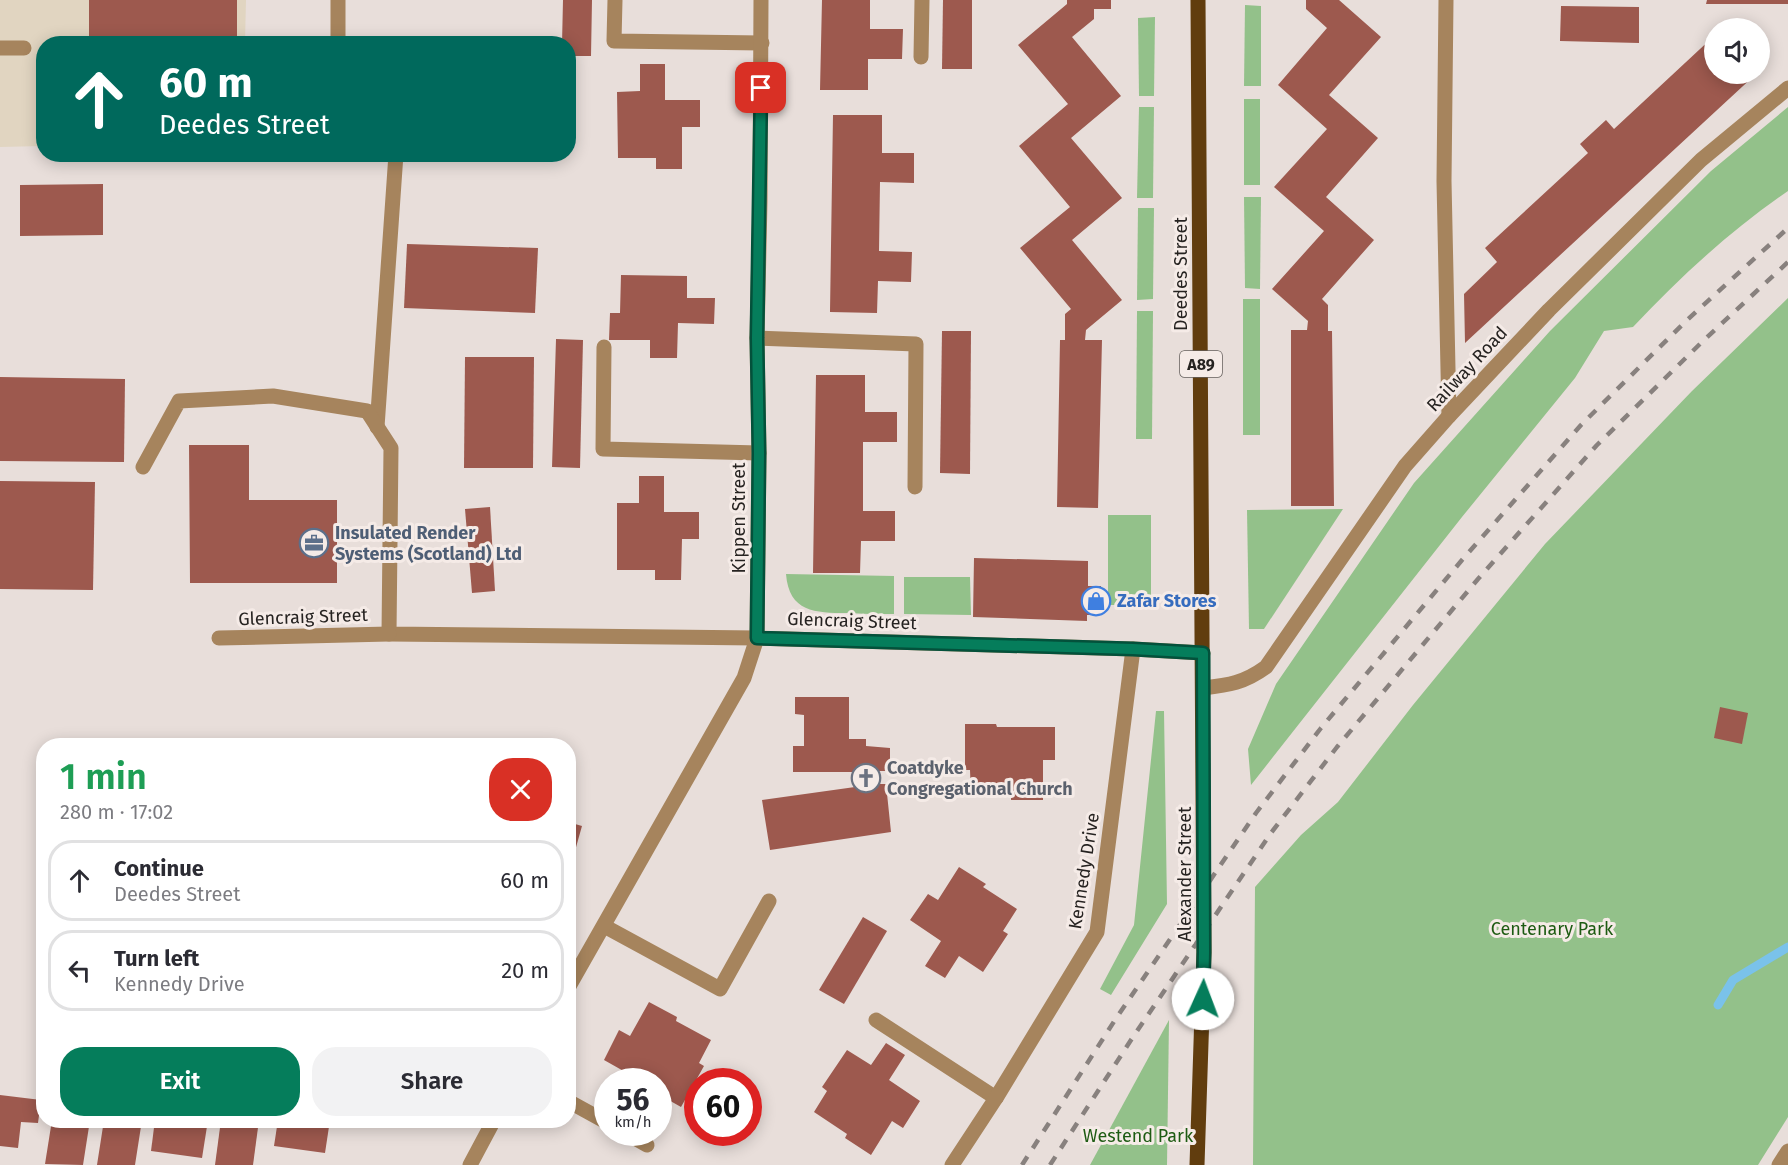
<!DOCTYPE html>
<meta charset="utf-8">
<style>
:root{--surface:#fff;--page:#f2f2f3;--text:#2b2b33;--muted:#7c7c81;--line:#e1e1e2;--accent:#057d5b}
body{margin:0;font-family:"Fira Sans",sans-serif;background:var(--page);color:var(--text);height:100vh;display:flex;flex-direction:column;font-size:22px;white-space:nowrap}
*{box-sizing:border-box;margin:0}
p{font-size:20px;color:var(--muted)}
.icon{flex:none;width:33px;height:33px;fill:none;stroke:currentColor;stroke-width:2;stroke-linecap:round;stroke-linejoin:round}
.map{position:relative;flex:1;overflow:hidden}
.drawer{position:absolute;left:36px;top:738px;width:540px;height:390px;display:flex;flex-direction:column;background:var(--surface);border-radius:24px;box-shadow:0 3px 15px #0003}
.drawer>*{flex:none}
.banner{position:absolute;left:36px;top:36px;width:540px;height:126px;border-radius:24px;box-shadow:0 3px 15px #0003;background:#00695c;color:#fff;overflow:hidden}
.buttons{position:absolute;left:1704px;top:18px;display:grid;gap:12px}
.buttons a{display:grid;place-items:center;width:66px;height:66px;border-radius:50%;background:var(--surface);box-shadow:0 3px 15px #0003;font-size:30px}
.speed{position:absolute;left:594px;top:1068px;display:flex;gap:12px;font-size:30px;font-weight:700;text-align:center}
.speed>*{display:grid;place-content:center;width:78px;height:78px;border-radius:50%;background:var(--surface);box-shadow:0 3px 15px #0003;line-height:1}
.speed small{font-size:15px;font-weight:400}
.speed .limit{border:9px solid #d22;background:#fff;color:#111}
.pin{position:absolute;display:grid;place-items:center;width:51px;height:51px;color:#fff;margin:-26px;border-radius:12px;box-shadow:0 3px 9px #0006}
.me{position:absolute;width:66px;margin:-33px;rotate:2deg;stroke-linejoin:round;filter:drop-shadow(0 0 4px #0008)}
.turn{display:flex;align-items:center;gap:21px;height:126px;padding:0 24px;font-size:27px}
.turn .icon{width:78px;height:78px;stroke-width:2.5}
.turn b{display:block;font-size:42px;line-height:51px}
.round{display:grid;place-items:center;flex:none;width:63px;height:63px;border-radius:24px;background:var(--page)}
.overview{display:flex;align-items:center;justify-content:space-between;height:102px;padding:0 24px}
h1{font-size:36px;font-weight:600;line-height:45px;color:#1e9e55}
.cta{display:flex;gap:12px;margin-top:auto;padding:12px 24px}
.cta a{flex:1;height:69px;border-radius:24px;background:var(--accent);color:#fff;font-size:24px;font-weight:600;line-height:69px;text-align:center}
.cta a+a{background:var(--page);color:var(--text)}
ul{padding:0;list-style:none}
li{display:flex;align-items:center;gap:18px;height:81px;margin:0 12px 9px;padding:0 12px;border:3px solid var(--line);border-radius:24px}
li div{flex:1}
li b{display:block;font-size:22px}
li em{font-style:normal}
.map>svg:first-child{display:block}
.commercial{fill:#e1d5c1}
.green{fill:#93c18a}
.lines{fill:none;stroke-linecap:round;stroke-linejoin:round}
.stream{stroke:#7ac2ea;stroke-width:9}
.building{fill:#9d594e}
.service{stroke:#a6845d;stroke-width:15}
.minor{stroke:#a6845d;stroke-width:15}
.primary{stroke:#613d0e;stroke-width:15}
.rail{stroke:#88817e;stroke-width:4.5;stroke-dasharray:10 10;stroke-linecap:butt}
.route-casing{stroke:#03513b;stroke-width:15}
.route{stroke:#057d5b;stroke-width:10}
.labels{text-anchor:middle;stroke-width:6;stroke-linejoin:round;paint-order:stroke}
.shield{fill:#f5ebe7;stroke:#645f5c;stroke-width:1.5}
.shield-label{font-size:16px;font-weight:bold;fill:#262321}
.street-label{font-size:18px;fill:#262321;stroke:#f5ebe7}
.service-label{font-size:18px;font-weight:bold;fill:#4e5e75;stroke:#f5ebe7;text-anchor:start}
.shop-label{font-size:18px;font-weight:bold;fill:#366cbe;stroke:#f5ebe7;text-anchor:start}
.worship-label{font-size:18px;font-weight:bold;fill:#5b616d;stroke:#f5ebe7;text-anchor:start}
.park-label{font-size:18px;fill:#1d5b12;stroke:#f5ebe7}
</style>
<div class="map">
<svg width="1788" height="1165" viewBox="0 0 1788 1165">
<rect width="100%" height="100%" fill="#e8deda"/>
<path class="commercial" d="M0,0H246L245,43L44,44L43,146L0,147Z"/>
<g class="green">
<path d="M1245,5L1261,6V86H1244Z"/>
<path d="M1155,17L1154,96H1139L1138,18Z"/>
<rect x="1244" y="99" width="16" height="86"/>
<path d="M1139,107H1154L1153,198H1137Z"/>
<path d="M1788,107V191C1731,230 1680,277 1633,327L1604,331L1575,378L1462,517L1251,785L1248,749L1276,684L1414,483L1550,331L1711,171Z"/>
<path d="M1244,197H1261L1260,289L1245,288Z"/>
<path d="M1138,208H1154L1153,299L1137,300Z"/>
<path d="M1788,298V1117L1758,1165H1253L1255,887L1301,835L1338,802L1413,705L1545,544L1692,391Z"/>
<rect x="1243" y="299" width="17" height="136"/>
<path d="M1137,311H1153L1152,439H1136Z"/>
<path d="M1343,509L1264,629H1249L1247,510Z"/>
<rect x="1108" y="515" width="43" height="90"/>
<path d="M786,574L894,576V614C878,614 862,614 847,613C815,613 789,612 786,574Z"/>
<path d="M904,577H970L971,615L904,614Z"/>
<path d="M1156,711H1164L1167,904L1111,995L1100,989L1134,925Z"/>
<path d="M1169,1020L1167,1165H1090Z"/>
</g>
<g class="lines">
<path class="stream" d="M1718,1005L1733,980L1788,947"/>
</g>
<g class="building">
<rect x="89" y="0" width="148" height="44"/>
<path d="M563,0H592L591,56H568V44H562Z"/>
<path d="M822,0H870V29H903L902,59H868V90H820Z"/>
<path d="M943,0H972V69H942Z"/>
<path d="M1067,0H1111V9H1094V19L1072,37L1121,96L1071,138L1122,198L1072,240L1122,300L1086,330L1085,340H1102L1098,508L1057,507L1060,340H1065V314L1071,309L1020,248L1070,207L1019,146L1068,104L1018,45L1067,4Z"/>
<path d="M1306,0H1339L1381,37L1329,95L1378,138L1326,197L1374,240L1322,299L1328,305V331H1332L1334,506H1291V330H1307L1308,321L1272,289L1324,231L1274,187L1327,129L1278,85L1327,28L1306,9Z"/>
<path d="M1707,0H1788V4H1706Z"/>
<path d="M1561,6L1639,7V43L1560,41Z"/>
<path d="M1714,36V74H1756L1465,343L1464,294L1497,262L1485,248L1588,153L1580,144L1606,120L1614,129Z"/>
<path d="M640,64H665V100H700V127H682V169H656V158H618L617,92L640,91Z"/>
<path d="M833,115H882V153H914V183L880,182L879,251L912,252L911,282L878,281L877,313L830,312Z"/>
<path d="M103,184V235L20,236V185Z"/>
<path d="M407,244L538,248L535,313L404,308Z"/>
<path d="M621,275L687,276V298H715L714,324L678,323L677,358H650V340H609L610,313H620Z"/>
<path d="M942,331H971L970,474L940,473Z"/>
<path d="M556,339L583,340L580,468L552,467Z"/>
<path d="M465,357H534L533,468H464Z"/>
<path d="M816,375H865V412H897V442H863V511H895V541H861L860,573H813Z"/>
<path d="M0,377L125,379L124,462L0,461Z"/>
<path d="M189,445H249V500H337V583H190Z"/>
<path d="M639,476H664V512H699V539H682L681,580H655V570H617V503H639Z"/>
<path d="M0,481L95,482L93,590L0,589Z"/>
<path d="M490,507L495,591L472,593L465,509Z"/>
<path d="M974,558L1088,561V586H1101L1100,615H1087V621L973,617Z"/>
<path d="M795,697H849V739H866V746L890,748V771H878L879,784H886L891,832L770,850L762,800L855,787L853,772H793V746H804V715L795,714Z"/>
<path d="M1720,707L1748,713L1742,744L1714,738Z"/>
<path d="M965,724H996L997,727H1055V760H1043V800H1011V796H971L970,770H965Z"/>
<path d="M568,822L582,826L569,872H568Z"/>
<path d="M959,867L986,884L983,887L1017,909L1003,931L1008,934L983,972L959,956L945,978L925,966L941,941L910,920L928,894L938,900Z"/>
<path d="M863,917L887,931L844,1004L819,990Z"/>
<path d="M649,1002L677,1017L676,1021L711,1040L699,1063L704,1066L681,1107L658,1094V1082H643L604,1060L619,1030L630,1036Z"/>
<path d="M886,1043L905,1055L889,1080L920,1101L903,1128L892,1121L871,1155L845,1138L847,1134L814,1112L827,1091L822,1087L847,1050L871,1065Z"/>
<path d="M0,1095L41,1100L38,1123L21,1122L18,1148L0,1146Z"/>
<path d="M52,1120H90L83,1165L45,1164Z"/>
<path d="M104,1120H142L135,1165H97Z"/>
<path d="M155,1120H208L202,1158L151,1151Z"/>
<path d="M221,1120H259L253,1165H215Z"/>
<path d="M278,1120H330L325,1153L274,1146Z"/>
</g>
<g class="lines">
<g class="service">
<path d="M615,0L614,41L762,43"/>
<path d="M1446,0L1444,181L1449,416"/>
<path d="M0,48H24"/>
<path d="M921,57L922,0"/>
<path d="M757,338L916,344L915,487"/>
<path d="M604,347L603,449L759,453"/>
<path d="M377,427L396,154"/>
<path d="M604,926L720,989L769,901"/>
<path d="M876,1020L996,1098"/>
<path d="M568,1101L608,1123"/>
<path d="M624,1132L647,1145"/>
</g>
<g class="minor">
<path d="M338,44V0"/>
<path d="M143,467L179,401L273,396L367,411L391,448L389,634L757,638L1133,649"/>
<path d="M219,638L389,634"/>
<path d="M1203,688C1229,685 1244,683 1266,667L1405,466L1449,416L1549,310L1701,160L1788,88"/>
<path d="M568,988L744,678L757,638L759,453L757,338L760,201L761,0"/>
<path d="M470,1165L494,1120"/>
<path d="M952,1165L996,1098L1097,932L1133,649L1203,653"/>
<path d="M1779,1165L1788,1151"/>
</g>
<path class="primary" d="M1197,1165L1204,952L1198,0"/>
<g class="rail">
<path d="M1022,1165L1115,1020L1256,813L1321,728L1462,560L1581,425L1687,320L1788,228"/>
<path d="M1050,1165L1131,1040L1271,833L1337,747L1478,579L1597,445L1704,340L1788,262"/>
</g>
</g>
<g class="lines">
<g class="route-casing">
<path id="route" d="M761,88L757,338L759,453L757,638L1133,649L1203,653L1204,952L1203,999"/>
</g>
<use href="#route" class="route"/>
</g>
<defs>
<g id="office-ring" transform="scale(1.5)"><circle r="9.5" fill="#f5ebe7" stroke="#5c6f8a" stroke-width="1.5"/><path d="M-6-3h4V-5.5h4V-3h4V5H-6ZM-1-4.5V-3h2v-1.5ZM-6 0V1H6V0Z" fill="#5c6f8a"/></g>
<g id="shop-ring" transform="scale(1.5)"><circle r="9.5" fill="#f5ebe7" stroke="#3f7fe0" stroke-width="1.5"/><path d="M-5-2.5h2.3a2.7 3.5 0 0 1 5.4 0H5L5.5 6h-11ZM-1.5-2.5h3a1.5 2.3 0 0 0-3 0Z" fill="#3f7fe0"/></g>
<g id="church-ring" transform="scale(1.5)"><circle r="9.5" fill="#f5ebe7" stroke="#6b7280" stroke-width="1.5"/><path d="M-1.2-6h2.4v3.5h3.3v2.4h-3.3V6h-2.4V-.1h-3.3v-2.4h3.3Z" fill="#6b7280"/></g>
</defs>
<g fill-rule="evenodd">
<use href="#office-ring" x="314" y="543"/>
<use href="#shop-ring" x="1096" y="601"/>
<use href="#church-ring" x="866" y="778"/>
</g>
<g class="labels">
<rect class="shield" x="1180" y="351" width="42" height="26" rx="4.5"/>
<g class="shield-label">
<text x="1201" y="370">A89</text>
</g>
<g class="street-label">
<text transform="translate(1181 274) rotate(-90)" y="6">Deedes Street</text>
<text transform="translate(1467 369) rotate(-47)" y="6">Railway Road</text>
<text transform="translate(739 518) rotate(-90)" y="6">Kippen Street</text>
<text transform="translate(303 617) rotate(-2)" y="6">Glencraig Street</text>
<text transform="translate(852 621) rotate(2)" y="6">Glencraig Street</text>
<text transform="translate(1084 871) rotate(-81)" y="6">Kennedy Drive</text>
<text transform="translate(1185 874) rotate(-90)" y="6">Alexander Street</text>
</g>
<g class="service-label">
<text x="335" y="539">Insulated Render<tspan x="335" dy="21">Systems (Scotland) Ltd</tspan></text>
</g>
<g class="shop-label">
<text x="1117" y="607">Zafar Stores</text>
</g>
<g class="worship-label">
<text x="887" y="774">Coatdyke<tspan x="887" dy="21">Congregational Church</tspan></text>
</g>
<g class="park-label">
<text x="1552" y="935">Centenary Park</text>
<text x="1138" y="1142">Westend Park</text>
</g>
</g>
</svg>
<div class="buttons">
<a><svg class="icon" aria-label="sound" viewBox="0 0 24 24"><path d="M4 9h4l5-4v14l-5-4H4zM17 9q2 3 0 6"/></svg></a>
</div>
<div class="speed"><div>56<small>km/h</small></div><div class="limit">60</div></div>
<div class="pin" style="left:761px;top:88px;background:#d93025"><svg class="icon" aria-label="arrive" viewBox="0 0 24 24"><path d="M6 21V4h12l-3 4 3 4H6"/></svg></div>
<svg class="me" style="left:1203px;top:999px" viewBox="-20 -20 40 40"><circle r="19" fill="#fff"/><path d="M0-13L10 11 0 6-10 11z" fill="#057d5b"/></svg>
<div class="banner">
<div class="turn"><svg class="icon" aria-label="ahead" viewBox="0 0 24 24"><path d="M12 20V5M6 11l6-6 6 6"/></svg><div><b>60 m</b>Deedes Street</div></div>
</div>
<section class="drawer">
<div class="overview"><div><h1>1 min</h1><p>280 m · 17:02</p></div><a class="round" style="background:#d93025;color:#fff"><svg class="icon" aria-label="close" viewBox="0 0 24 24"><path d="M6 6l12 12M18 6L6 18"/></svg></a></div>
<ul>
<li><svg class="icon" aria-label="ahead" viewBox="0 0 24 24"><path d="M12 20V5M6 11l6-6 6 6"/></svg><div><b>Continue</b><p>Deedes Street</p></div><em>60 m</em></li>
<li><svg class="icon" aria-label="left" viewBox="0 0 24 24"><path d="M17 20v-9H6M10 6l-5 5 5 5"/></svg><div><b>Turn left</b><p>Kennedy Drive</p></div><em>20 m</em></li>
</ul>
<div class="cta"><a>Exit</a><a>Share</a></div>
</section>
</div>
